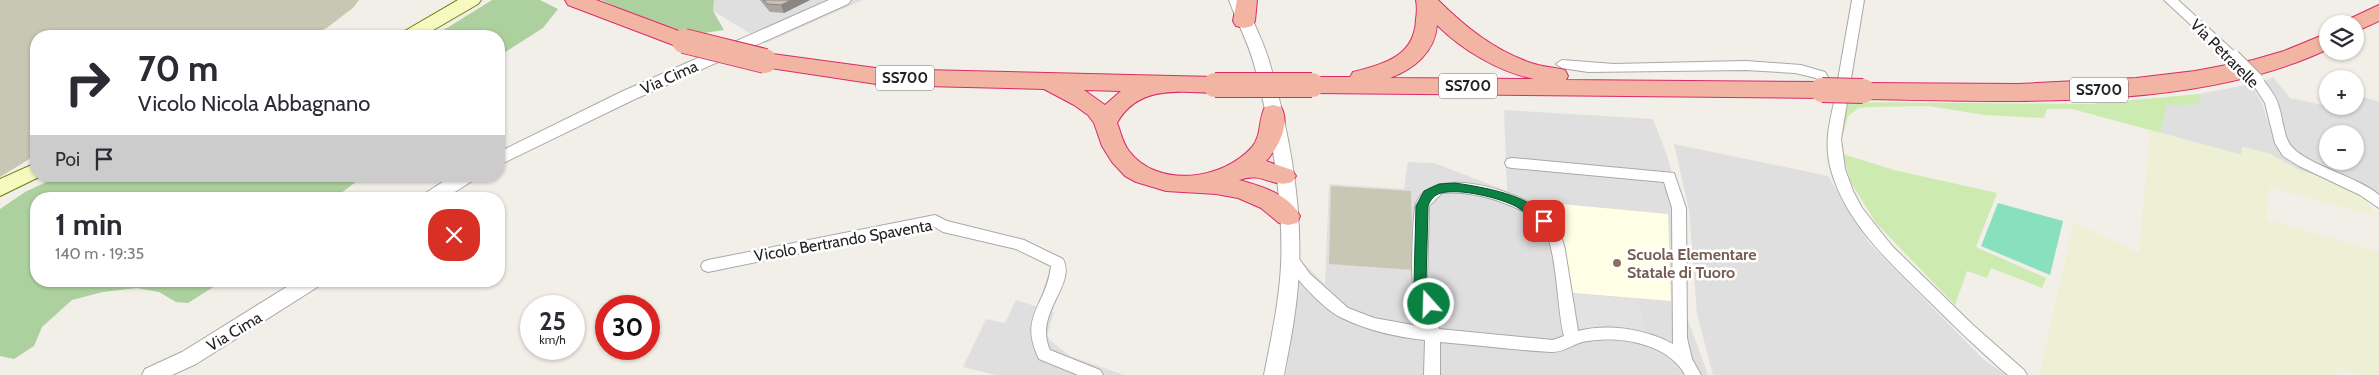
<!DOCTYPE html>
<html lang="it">
<meta charset="utf-8">
<style>
:root{--surface:#fff;--page:#f7f7f7;--text:#2b2b33;--muted:#7c7c81}
body{margin:0;font-family:Cabin,sans-serif;background:var(--page);color:var(--text);height:100vh;display:flex;flex-direction:column;font-size:19px;white-space:nowrap}
*{box-sizing:border-box;margin:0}
p{font-size:16px;color:var(--muted)}
.icon{flex:none;width:28px;height:28px;fill:none;stroke:currentColor;stroke-width:2;stroke-linecap:round;stroke-linejoin:round}
.map{position:relative;flex:1;overflow:hidden}
.details{position:absolute;left:30px;top:192px;width:475px;height:95px;display:flex;flex-direction:column;background:var(--surface);border-radius:20px;box-shadow:0 1px 4px #0004}
.details>*{flex:none}
.top-card{position:absolute;left:30px;top:30px;width:475px;height:152px;border-radius:20px;box-shadow:0 1px 4px #0004;background:#fff;color:var(--text);overflow:hidden}
.controls{position:absolute;left:2319px;top:15px;display:grid;gap:10px}
.controls a{display:grid;place-items:center;width:45px;height:45px;border-radius:50%;background:var(--surface);box-shadow:0 1px 4px #0004;font-size:25px}
.speed{position:absolute;left:520px;top:295px;display:flex;gap:10px;font-size:25px;font-weight:700;text-align:center}
.speed>*{display:grid;place-content:center;width:65px;height:65px;border-radius:50%;background:var(--surface);box-shadow:0 1px 4px #0004;line-height:1}
.speed small{font-size:12px;font-weight:400}
.speed .limit{border:8px solid #d22;background:#fff;color:#111}
.pin{position:absolute;display:grid;place-items:center;width:42px;height:42px;color:#fff;margin:-21px;border-radius:10px;box-shadow:0 2px 8px #0006}
.me{position:absolute;width:55px;margin:-28px;rotate:340deg;stroke-linejoin:round;filter:drop-shadow(0 0 4px #0008)}
.turn{display:flex;align-items:center;gap:18px;height:105px;padding:0 25px;font-size:22px}
.turn .icon{width:65px;height:65px;stroke-width:2.5}
.turn b{display:block;font-size:35px;line-height:42px}
.then{display:flex;align-items:center;height:48px;padding:0 25px;background:#0003;gap:10px;font-size:19px}
.round{display:grid;place-items:center;flex:none;width:52px;height:52px;border-radius:20px;background:var(--page)}
.overview{display:flex;align-items:center;justify-content:space-between;height:85px;padding:0 25px}
h1{font-size:30px;font-weight:700;line-height:38px}
.map>svg:first-child{display:block}
.residential{fill:#e0dfdf;fill-rule:evenodd}
.education{fill:#ffffe5}
.construction{fill:#c7c7b4}
.farmland{fill:#eef0d5}
.grass{fill:#cdebb0}
.forest{fill:#add19e}
.pitch{fill:#88e0be}
.parking{fill:#e2e2e2}
.lines{fill:none;stroke-linecap:round;stroke-linejoin:round}
.minor-casing{stroke:#a9a9a9;stroke-width:2}
.tertiary-casing{stroke:#a9a9a9;stroke-width:2}
.secondary-casing{stroke:#707d05;stroke-width:2}
.trunk-casing{stroke:#dc2a67;stroke-width:2}
.minor{fill:#fff;fill-rule:evenodd}
.tertiary{fill:#fff;fill-rule:evenodd}
.secondary{fill:#f7fabf;fill-rule:evenodd}
.trunk{fill:#f2b4a3;fill-rule:evenodd}
.minor-bridge-casing{stroke:#a9a9a9;stroke-width:16;stroke-linecap:butt}
.trunk-bridge-casing{stroke:#dc2a67;stroke-width:26;stroke-linecap:butt}
.minor-bridge{stroke:#fff;stroke-width:14}
.trunk-bridge{stroke:#f2b4a3;stroke-width:24}
.wall{fill:#aba49e}
.shaded-wall{fill:#8b8681}
.building{fill:#c7bfb8;stroke:#8b8681}
.route{fill:#0b8043;stroke:#07532c}
.education-dot{fill:#8d6e63;stroke:#fff;stroke-width:2}
.labels{text-anchor:middle;stroke-width:5;stroke-linejoin:round;paint-order:stroke}
.shield{fill:#fff;stroke:#646464;stroke-width:1}
.shield-label{font-size:15px;font-weight:bold;fill:#222}
.street-label{font-size:16px;fill:#222;stroke:#fff}
.education-label{font-size:16px;font-weight:bold;fill:#785e54;stroke:#fff;text-anchor:start}
</style>
<div class="map">
<svg width="2379" height="375" viewBox="0 0 2379 375">
<rect width="100%" height="100%" fill="#f2efe9"/>
<g class="residential">
<path d="M714,0H863L766,43L713,11Z"/>
<path d="M2273,77L2290,98L2328,106H2355V94L2379,102V195L2350,178L2292,151L2277,104L2265,81ZM2328,134H2355V161H2328Z"/>
<path d="M2251,84L2262,103L2276,146L2281,153L2290,161L2344,185L2299,170L2270,154L2243,147L2242,155L2161,133L2166,106L2199,104V94Z"/>
<path d="M1504,110L1653,119L1667,155L1682,210L1687,317L1708,375H1286L1299,288L1297,257L1325,284L1329,184L1404,189L1408,162L1434,163L1507,191Z"/>
<path d="M1674,144L1828,176L1869,243L1983,359L2006,375H1713L1697,314L1689,210Z"/>
<path d="M1016,300L1054,312L1047,335L1051,341L1070,356L1124,375H996L963,367L986,319L1005,323Z"/>
</g>
<path class="education" d="M1529,201L1668,214L1671,301L1574,293L1569,289L1550,221Z"/>
<g class="construction">
<path d="M0,0H359L354,7L328,27L313,36H36V155L0,177Z"/>
<path d="M1331,186L1411,191L1413,270L1329,264Z"/>
</g>
<path class="farmland" d="M2150,130L2241,155L2242,147L2270,154L2299,170L2344,185L2364,198L2377,217L2269,187L2266,219L2379,252V375H2357L2337,368L2336,375H2039L2074,222L2139,253Z"/>
<g class="grass">
<path d="M2199,94L2200,104L2166,106L2161,133L2072,109H2047L2044,118L1984,115L1929,106L1869,107L1859,108L1848,116L1842,138L1838,141L1845,102L2090,104Z"/>
<path d="M1843,154L1894,170L1997,193L1976,247L2046,278L2042,288L1991,268L1987,278L1967,271L1955,305L1876,223L1850,181Z"/>
</g>
<g class="forest">
<path d="M492,0H540L558,9L543,28L499,56V36H434Z"/>
<path d="M601,0H714L713,11L724,30L691,35L625,11Z"/>
<path d="M59,176H364L333,199H36V281H223L188,303L176,302L159,292L137,288L103,292L72,300L42,327L34,346L14,359L0,356V209L25,192Z"/>
</g>
<path class="pitch" d="M1998,203L2063,221L2050,275L1981,246Z"/>
<path class="parking" d="M1564,293L1638,299L1645,331L1641,339L1609,333L1573,340Z"/>
<g class="lines">
<g class="minor-casing">
<g id="minor">
<path d="M1852,0H1864L1841,139L1845,169L1853,191L1862,208L1892,246L1973,325L2024,370L2027,375H2008L2003,371C1977,348 1952,324 1928,300C1890,263 1846,223 1831,170C1824,145 1829,123 1835,99L1826,98L1820,83L1816,78L1795,73L1746,70L1588,72L1562,68L1556,64L1562,60L1614,64L1746,61L1801,65L1825,72L1836,91Z"/>
<path d="M2164,0H2178L2237,54L2239,57L2237,60H2229Z"/>
<path d="M2257,76L2262,78C2267,86 2275,94 2278,104C2283,117 2283,137 2292,147C2309,166 2357,176 2379,195V208L2360,195L2299,166L2283,156L2275,143L2265,103L2251,81Z"/>
<path d="M1512,158L1674,173L1686,208L1687,338L1692,359L1701,375H1685C1668,342 1615,335 1582,342C1572,345 1562,353 1550,352C1514,350 1477,345 1440,342V375H1424L1425,340C1396,337 1366,330 1340,317C1322,308 1291,274 1282,256L1284,252L1289,250L1294,252L1310,274L1348,308L1374,318L1424,327C1423,320 1423,312 1422,305C1420,297 1415,291 1413,283C1411,275 1413,211 1416,204C1432,162 1522,192 1546,213C1557,223 1562,236 1565,250L1578,331C1608,323 1646,329 1673,344L1672,208L1664,182L1512,168L1507,167L1505,163L1507,159ZM1442,193C1459,191 1479,195 1496,200C1513,206 1534,214 1544,230C1557,248 1557,310 1564,336L1553,340L1439,329L1436,304L1427,283L1429,206Z"/>
<path d="M935,215L947,221L1024,240L1063,259C1077,285 1033,313 1050,350L1100,370L1103,375H1078L1039,359C1018,316 1046,307 1051,266L1016,249L943,232L933,226L708,272L703,270L701,266L703,262L708,260Z"/>
</g>
</g>
<g class="tertiary-casing">
<g id="tertiary">
<path d="M829,0H851L848,4L633,100L499,165V152L621,92Z"/>
<path d="M1229,0H1245C1252,21 1264,42 1270,64C1288,128 1302,199 1299,266C1298,303 1291,339 1284,375H1264C1271,339 1279,303 1281,266C1284,200 1271,128 1254,64C1248,42 1237,22 1229,0Z"/>
<path d="M452,176H475L472,181L444,199H421L424,194Z"/>
<path d="M296,281H321L319,286L196,364L172,375H142L145,369L182,352Z"/>
</g>
</g>
<g class="secondary-casing">
<g id="secondary">
<path d="M458,0H481L478,4L423,36H400L403,32Z"/>
<path d="M36,163V176H41L0,196V179Z"/>
</g>
</g>
<g class="trunk-casing">
<g id="trunk">
<path d="M565,0H596L692,36L695,41L692,46L684,48L676,46L568,5Z"/>
<path d="M1237,0H1257L1255,21L1252,26L1244,28L1236,26L1233,21Z"/>
<path d="M1416,0H1438C1465,27 1494,50 1531,63C1542,67 1554,67 1565,70L1568,76L1566,80L1822,82L1830,84L1833,90L1830,96L1822,98L1312,93L1304,91L1301,85L1304,79L1312,77H1350L1353,72C1383,64 1415,57 1416,19C1417,13 1417,5 1416,0ZM1437,25C1462,50 1499,72 1534,79L1390,78C1414,69 1435,52 1437,25Z"/>
<path d="M2379,5V21L2355,32V24H2345L2347,20Z"/>
<path d="M2328,33V49C2197,112 2005,101 1863,99L1855,97L1852,91L1855,85L1863,83L2019,84L2136,78L2195,71L2253,60L2284,51Z"/>
<path d="M765,53L883,69L1215,77L1223,79L1226,85L1223,91L1215,93C1179,92 1138,85 1117,123C1121,132 1122,142 1129,151C1158,189 1223,180 1252,147C1262,135 1258,120 1265,107L1273,105L1281,107C1291,124 1278,148 1266,161L1292,170L1296,176L1292,182C1272,189 1264,171 1239,180C1261,186 1289,194 1300,216L1297,223L1288,225L1279,223L1261,208L1238,198L1216,194L1166,191L1136,182L1125,176L1112,162L1102,146L1094,123L1088,115L1074,105L1044,89L883,85L757,66L754,61L757,56ZM1084,90L1121,91L1105,105Z"/>
</g>
</g>
<use href="#minor" class="minor"/>
<use href="#tertiary" class="tertiary"/>
<use href="#secondary" class="secondary"/>
<use href="#trunk" class="trunk"/>
<g class="minor-bridge-casing">
<path id="minor-bridge" d="M2233,57L2257,81"/>
</g>
<g class="trunk-bridge-casing">
<g id="trunk-bridge">
<path d="M684,41L765,61"/>
<path d="M1215,85H1312"/>
<path d="M1822,90L1863,91"/>
</g>
</g>
<use href="#minor-bridge" class="minor-bridge"/>
<use href="#trunk-bridge" class="trunk-bridge"/>
</g>
<path class="wall" d="M760,0H810L784,13L770,12Z"/>
<path class="shaded-wall" d="M791,0H810L784,13L781,5Z"/>
<path class="building" d="M764,0H791L781,5L767,4Z"/>
<path class="route" d="M1455,183C1482,187 1534,195 1549,221L1544,225L1539,224C1532,219 1525,212 1517,207C1501,198 1460,188 1441,193C1434,195 1431,199 1428,206L1426,283L1435,304L1429,309L1424,308L1414,283L1416,206L1424,191L1439,184Z"/>
<circle class="education-dot" cx="1617" cy="263" r="5"/>
<g class="labels">
<g class="shield">
<rect x="876" y="65.5" width="58" height="25" rx="4"/>
<rect x="1439" y="73.5" width="58" height="25" rx="4"/>
<rect x="2070" y="77.5" width="58" height="25" rx="4"/>
</g>
<g class="shield-label">
<text x="905" y="83">SS700</text>
<text x="1468" y="91">SS700</text>
<text x="2099" y="95">SS700</text>
</g>
<g class="street-label">
<text transform="translate(2225 53) rotate(45)" y="6">Via Petrarelle</text>
<text transform="translate(669 77) rotate(-24)" y="6">Via Cima</text>
<text transform="translate(843 240) rotate(-10)" y="6">Vicolo Bertrando Spaventa</text>
<text transform="translate(234 331) rotate(-31)" y="6">Via Cima</text>
</g>
<g class="education-label">
<text x="1627" y="260">Scuola Elementare<tspan x="1627" dy="18">Statale di Tuoro</tspan></text>
</g>
</g>
</svg>
<div class="controls">
<a><svg class="icon" aria-label="layers" viewBox="0 0 24 24"><path d="M12 4l9 5-9 5-9-5zM3 14l9 5 9-5"/></svg></a>
<a>+</a>
<a>−</a>
</div>
<div class="speed"><div>25<small>km/h</small></div><div class="limit">30</div></div>
<div class="pin" style="left:1544px;top:221px;background:#d93025"><svg class="icon" aria-label="arrive" viewBox="0 0 24 24"><path d="M6 21V4h12l-3 4 3 4H6"/></svg></div>
<svg class="me" style="left:1429px;top:304px" viewBox="-20 -20 40 40"><circle r="17" fill="#0b8043" stroke="#fff" stroke-width="3"/><path d="M0-11L8 9 0 5-8 9z" fill="#fff"/></svg>
<div class="top-card">
<div class="turn"><svg class="icon" aria-label="right" viewBox="0 0 24 24"><path d="M7 20v-9h11M14 6l5 5-5 5"/></svg><div><b>70 m</b>Vicolo Nicola Abbagnano</div></div>
<div class="then">Poi<svg class="icon" aria-label="arrive" viewBox="0 0 24 24"><path d="M6 21V4h12l-3 4 3 4H6"/></svg></div>
</div>
<section class="details">
<div class="overview"><div><h1>1 min</h1><p>140 m · 19:35</p></div><a class="round" style="background:#d93025;color:#fff"><svg class="icon" aria-label="close" viewBox="0 0 24 24"><path d="M6 6l12 12M18 6L6 18"/></svg></a></div>
</section>
</div>
